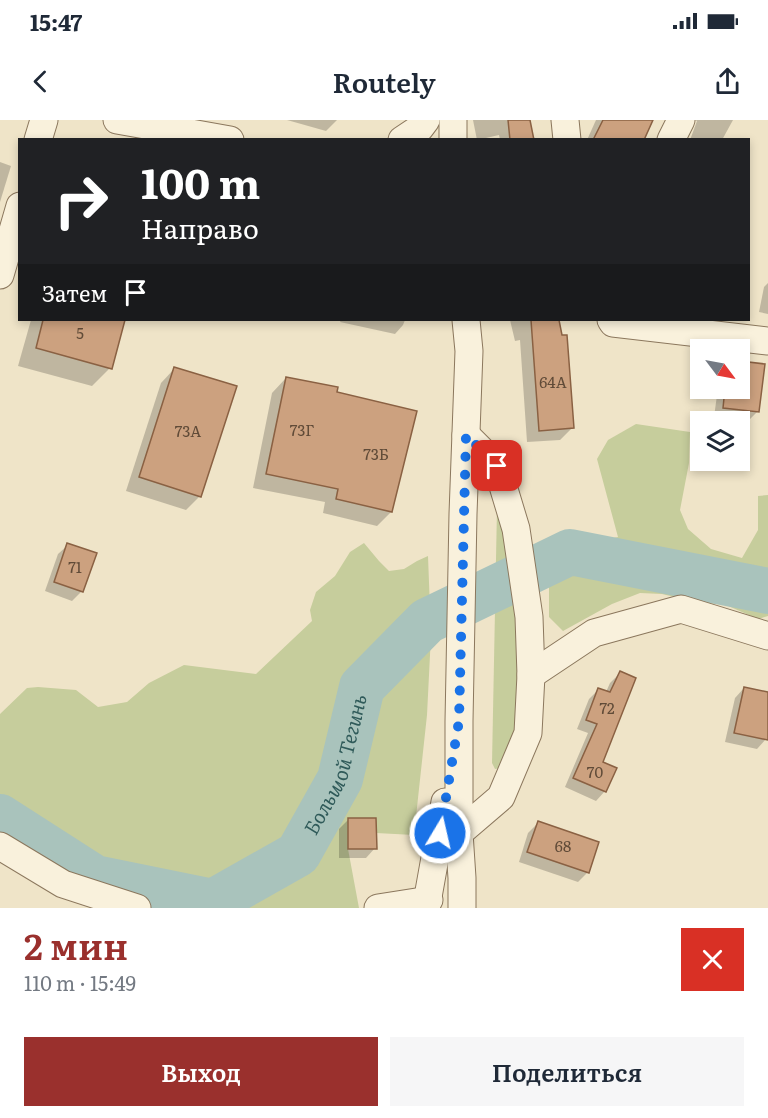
<!DOCTYPE html>
<html lang="ru">
<meta charset="utf-8">
<style>
:root{--surface:#fff;--page:#f6f6f7;--text:#1f2937;--muted:#747a83;--accent:#9a302d}
body{margin:0;font-family:Literata,serif;background:var(--page);color:var(--text);height:100vh;display:flex;flex-direction:column;font-size:22px;white-space:nowrap}
*{box-sizing:border-box;margin:0}
p{font-size:20px;color:var(--muted)}
.icon{flex:none;width:33px;height:33px;fill:none;stroke:currentColor;stroke-width:2;stroke-linecap:round;stroke-linejoin:round}
.map{position:relative;height:788px;overflow:hidden}
.sheet{display:flex;flex-direction:column;background:var(--surface);flex:1}
.sheet>*{flex:none}
.banner{position:absolute;left:18px;top:18px;width:732px;height:183px;border-radius:0px;box-shadow:0 3px 9px #0003;background:#202124;color:#fff;overflow:hidden}
.needle{width:39px;rotate:122deg}
.controls{position:absolute;left:690px;top:219px;display:grid;gap:12px}
.controls a{display:grid;place-items:center;width:60px;height:60px;border-radius:0px;background:var(--surface);box-shadow:0 3px 9px #0003;font-size:30px}
.pin{position:absolute;display:grid;place-items:center;width:51px;height:51px;color:#fff;margin:-26px;border-radius:12px;box-shadow:0 3px 9px #0006}
.me{position:absolute;width:66px;margin:-33px;rotate:9deg;stroke-linejoin:round;filter:drop-shadow(0 0 4px #0008)}
.turn{display:flex;align-items:center;gap:21px;height:126px;padding:0 24px;font-size:27px}
.turn .icon{width:78px;height:78px;stroke-width:2.5}
.turn b{display:block;font-size:42px;line-height:51px}
.then{display:flex;align-items:center;height:57px;padding:0 24px;background:#0003;gap:12px;font-size:22px}
.round{display:grid;place-items:center;flex:none;width:63px;height:63px;border-radius:0px;background:var(--page)}
.headline{display:flex;align-items:center;justify-content:space-between;height:102px;padding:0 24px}
h1{font-size:36px;font-weight:600;line-height:45px;color:var(--accent)}
.button{display:flex;gap:12px;margin-top:auto;padding:12px 24px}
.button a{flex:1;height:69px;border-radius:0px;background:var(--accent);color:#fff;font-size:24px;font-weight:600;line-height:69px;text-align:center}
.button a+a{background:var(--page);color:var(--text)}
.status{display:flex;justify-content:space-between;align-items:center;height:42px;padding:0 30px;background:var(--surface);direction:ltr}
.status svg{height:16px;fill:currentColor}
header{display:flex;justify-content:space-between;align-items:center;height:78px;padding:0 24px;background:var(--surface);font-size:27px;font-weight:600}
.map>svg:first-child{display:block}
.green{fill:#c6cd9c}
.shadow{fill:#0003}
.lines{fill:none;stroke-linecap:round;stroke-linejoin:round}
.river{stroke:#a9c3bc;stroke-width:46}
.building{fill:#cca17f;stroke:#8a6143;stroke-width:1.5}
.minor-casing{stroke:#8b775d;stroke-width:29}
.minor{stroke:#f9f1dc;stroke-width:27}
.route{stroke:#1a73e8;stroke-width:10;stroke-dasharray:0 18}
.labels{text-anchor:middle;stroke-width:6;stroke-linejoin:round;paint-order:stroke}
.number-label{font-size:15px;fill:#604b38}
.water-label{font-size:20px;font-style:italic;fill:#305b5a;stroke:#f6eed8}
</style>
<div class="status"><b>15:47</b><svg viewBox="0 0 49 12"><path d="M0 12V9h3v3zM5 12V6h3v6zM10 12V3h3v9zM15 12V0h3v12zM26 1h20v11H26zM47 4h2v5h-2z"/></svg></div>
<header><svg class="icon" aria-label="back" viewBox="0 0 24 24"><path d="M15 5l-7 7 7 7"/></svg>Routely<svg class="icon" aria-label="share" viewBox="0 0 24 24"><path d="M12 15V3M7 8l5-5 5 5M5 13v7h14v-7"/></svg></header>
<div class="map">
<svg width="768" height="788" viewBox="0 0 768 788">
<rect width="100%" height="100%" fill="#efe4c8"/>
<g class="green">
<path d="M636,304L690,312L689,343L680,390L688,409L711,429L742,438L758,410V376L768,375V496L758,499L726,485L692,481L662,474L640,473L612,484L563,511L549,497V430L618,417L597,339L608,320Z"/>
<path d="M497,388L505,403L524,568L520,601L501,648L495,649L492,643Z"/>
<path d="M364,423L379,441L389,451L404,449L417,441L428,436L431,515L427,595L414,715L376,713V698L348,699V729L359,788H137L0,726V594L27,568L38,567L76,570L98,587L127,582L149,563L184,545L256,554L312,501L310,490L316,472L335,456L350,432Z"/>
</g>
<g class="shadow">
<path d="M287,0H337L326,11Z"/>
<path d="M473,0H528L532,17H534L535,20H500L499,15L477,20Z"/>
<path d="M596,0H651L642,20H587Z"/>
<path d="M695,0H733L722,20H690L697,1Z"/>
<path d="M0,42L11,46L0,82Z"/>
<path d="M768,163V194L759,192L764,167Z"/>
<path d="M31,200H124L110,248L92,266L18,246Z"/>
<path d="M341,200H405L403,205L395,214L340,202Z"/>
<path d="M510,200H557L561,217L572,308L560,320L527,322L520,220L515,221Z"/>
<path d="M740,242L763,245L758,291L748,301L714,297L718,268H740Z"/>
<path d="M175,248L200,376L186,390L126,371L161,263Z"/>
<path d="M286,258L335,273L391,392L377,406L323,393L325,382L253,368L272,273Z"/>
<path d="M68,425L82,471L72,481L45,471L58,434Z"/>
<path d="M620,553L601,642L605,671L596,681L565,667L588,613L577,609L589,579L599,569L606,572L610,563Z"/>
<path d="M744,568L768,573V612L766,619L757,629L725,622L735,578Z"/>
<path d="M348,700L375,728L366,738H339V709Z"/>
<path d="M538,703L588,752L578,762L519,742L528,713Z"/>
</g>
<g class="lines">
<path class="river" id="s1" d="M0,697L95,758L213,782L298,734L340,659L362,567L427,501L570,432L768,471"/>
</g>
<g class="building">
<path d="M508,0H530L534,20H510Z"/>
<path d="M603,0H653L644,20H593Z"/>
<path d="M43,200H125L112,249L36,228Z"/>
<path d="M531,200H559L562,215H567L574,308L539,311Z"/>
<path d="M740,241L765,244L759,292L723,288L725,268H740Z"/>
<path d="M174,247L237,266L201,377L139,357Z"/>
<path d="M286,257L338,267L337,272L417,291L392,392L336,379L338,369L266,354Z"/>
<path d="M67,423L97,433L83,472L54,462Z"/>
<path d="M620,551L636,558L603,642L617,648L606,672L573,658L597,604L586,600L598,568L610,572Z"/>
<path d="M744,567L768,572V620L734,613Z"/>
<path d="M348,698H376L377,729H348Z"/>
<path d="M538,701L599,722L589,753L527,732Z"/>
</g>
<g class="lines">
<g class="minor-casing">
<g id="minor">
<path d="M117,0L230,20"/>
<path d="M453,0V20"/>
<path d="M565,0L567,20"/>
<path d="M38,20L44,0"/>
<path d="M402,20L420,8L426,0"/>
<path d="M671,20L681,0"/>
<path d="M0,155L20,86"/>
<path d="M611,200L613,203L768,221"/>
<path d="M531,555L594,513L681,489L768,516"/>
<path d="M457,724L459,713L501,677L528,613L531,555L529,497L516,409L497,346L466,315"/>
<path d="M0,726L63,764L137,788"/>
<path d="M378,788L429,780"/>
<path d="M426,788L445,682"/>
<path d="M462,788V758L459,713V601L463,394L469,231L466,200"/>
</g>
</g>
<use href="#minor" class="minor"/>
</g>
<g class="lines">
<path class="route" d="M440,713L459,601L466,315L497,346"/>
</g>
<g class="labels">
<g class="number-label">
<text x="80" y="219">5</text>
<text x="553" y="268">64А</text>
<text x="302" y="316">73Г</text>
<text x="188" y="317">73А</text>
<text x="376" y="340">73Б</text>
<text x="75" y="453">71</text>
<text x="607" y="594">72</text>
<text x="595" y="658">70</text>
<text x="563" y="732">68</text>
</g>
<g class="water-label">
<text dy="7" stroke="none"><textPath href="#s1" startOffset="429">Большой Тегинь</textPath></text>
</g>
</g>
</svg>
<div class="controls">
<a><svg class="needle" viewBox="-14 -14 28 28"><path d="M0-13l5 13h-10z" fill="#e53935"/><path d="M0 13l5-13h-10z" fill="#747a83"/></svg></a>
<a><svg class="icon" aria-label="layers" viewBox="0 0 24 24"><path d="M12 4l9 5-9 5-9-5zM3 14l9 5 9-5"/></svg></a>
</div>
<div class="pin" style="left:497px;top:346px;background:#d93025"><svg class="icon" aria-label="arrive" viewBox="0 0 24 24"><path d="M6 21V4h12l-3 4 3 4H6"/></svg></div>
<svg class="me" style="left:440px;top:713px" viewBox="-20 -20 40 40"><circle r="17" fill="#1a73e8" stroke="#fff" stroke-width="3"/><path d="M0-11L8 9 0 5-8 9z" fill="#fff"/></svg>
<div class="banner">
<div class="turn"><svg class="icon" aria-label="right" viewBox="0 0 24 24"><path d="M7 20v-9h11M14 6l5 5-5 5"/></svg><div><b>100 m</b>Направо</div></div>
<div class="then">Затем<svg class="icon" aria-label="arrive" viewBox="0 0 24 24"><path d="M6 21V4h12l-3 4 3 4H6"/></svg></div>
</div>
</div>
<section class="sheet">
<div class="headline"><div><h1>2 мин</h1><p>110 m · 15:49</p></div><a class="round" style="background:#d93025;color:#fff"><svg class="icon" aria-label="close" viewBox="0 0 24 24"><path d="M6 6l12 12M18 6L6 18"/></svg></a></div>
<div class="button"><a>Выход</a><a>Поделиться</a></div>
</section>
